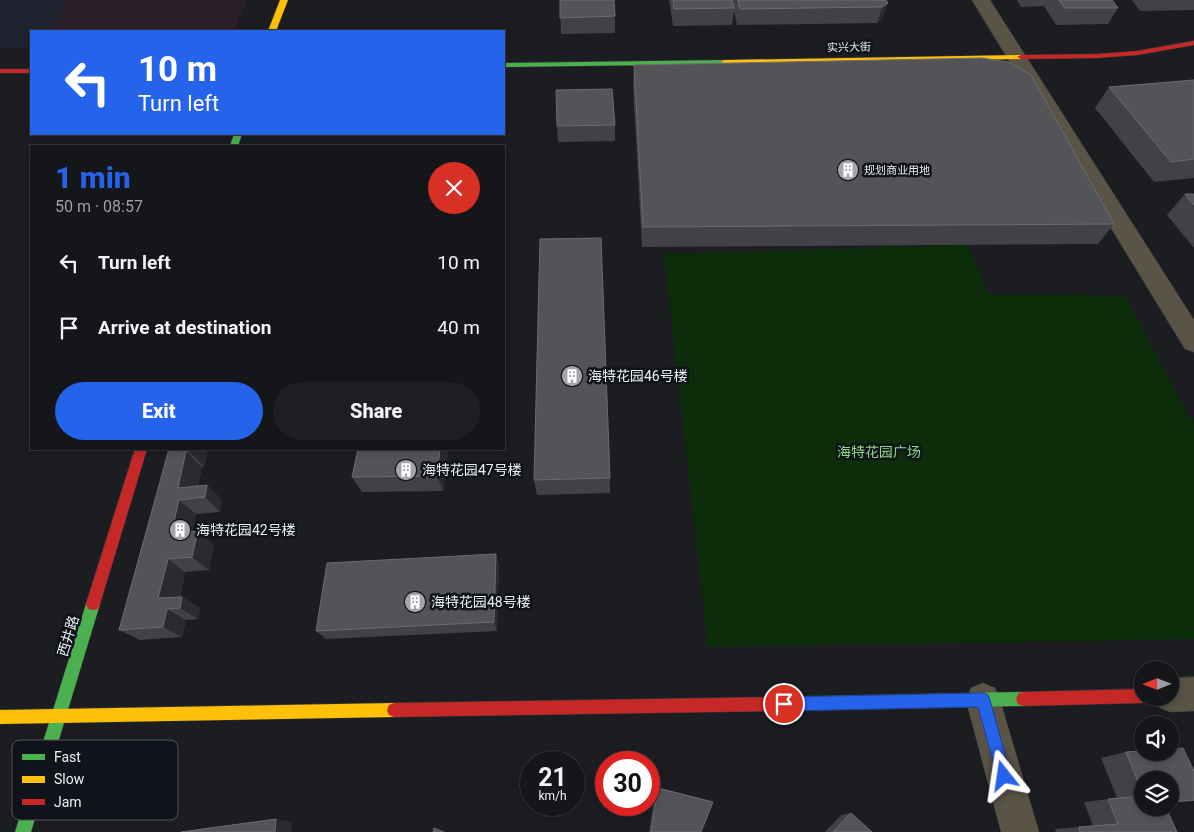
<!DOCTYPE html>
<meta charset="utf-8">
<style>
:root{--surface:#151619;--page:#1e1f22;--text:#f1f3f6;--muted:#9d9fa2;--line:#343538;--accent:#2563eb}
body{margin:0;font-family:Roboto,"Noto Sans SC",sans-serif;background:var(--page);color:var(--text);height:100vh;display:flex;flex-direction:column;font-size:19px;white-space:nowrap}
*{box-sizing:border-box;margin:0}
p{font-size:16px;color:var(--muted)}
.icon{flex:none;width:28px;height:28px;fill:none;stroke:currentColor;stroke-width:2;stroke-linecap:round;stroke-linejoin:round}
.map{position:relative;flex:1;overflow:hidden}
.panel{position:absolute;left:30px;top:145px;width:475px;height:305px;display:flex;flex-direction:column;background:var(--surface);border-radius:0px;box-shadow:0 2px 8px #0003,0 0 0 1px var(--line)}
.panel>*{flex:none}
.hud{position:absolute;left:30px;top:30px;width:475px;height:105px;border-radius:0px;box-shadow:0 2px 8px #0003,0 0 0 1px var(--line);background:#2563eb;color:#fff;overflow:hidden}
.needle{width:32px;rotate:269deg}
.buttons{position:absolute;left:1134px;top:661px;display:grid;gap:10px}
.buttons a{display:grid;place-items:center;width:45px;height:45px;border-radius:50%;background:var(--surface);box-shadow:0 2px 8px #0003,0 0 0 1px var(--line);font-size:25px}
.speed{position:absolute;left:520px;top:751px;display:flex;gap:10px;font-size:25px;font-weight:700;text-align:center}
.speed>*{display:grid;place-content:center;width:65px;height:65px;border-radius:50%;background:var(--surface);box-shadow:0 2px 8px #0003,0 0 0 1px var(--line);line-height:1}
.speed small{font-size:12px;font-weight:400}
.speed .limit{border:8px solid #d22;background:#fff;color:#111}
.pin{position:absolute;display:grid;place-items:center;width:42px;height:42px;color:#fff;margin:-21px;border:2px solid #fff;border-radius:50%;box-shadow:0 1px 5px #0007}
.me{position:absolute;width:55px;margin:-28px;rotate:345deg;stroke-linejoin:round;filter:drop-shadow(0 0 4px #0008)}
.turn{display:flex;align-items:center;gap:18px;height:105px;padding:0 25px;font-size:22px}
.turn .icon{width:65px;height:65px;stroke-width:2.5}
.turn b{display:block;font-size:35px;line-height:42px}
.round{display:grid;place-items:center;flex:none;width:52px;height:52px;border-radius:26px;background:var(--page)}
.overview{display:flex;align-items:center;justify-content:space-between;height:85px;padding:0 25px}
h1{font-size:30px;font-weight:800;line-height:38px;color:var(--accent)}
.primary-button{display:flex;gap:10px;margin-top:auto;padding:10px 25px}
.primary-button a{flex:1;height:58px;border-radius:30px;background:var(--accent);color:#fff;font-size:20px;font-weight:800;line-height:58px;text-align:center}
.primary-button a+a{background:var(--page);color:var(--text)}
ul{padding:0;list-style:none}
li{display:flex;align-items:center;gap:15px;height:65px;padding:0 25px}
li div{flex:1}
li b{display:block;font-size:19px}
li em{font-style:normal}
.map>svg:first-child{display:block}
.built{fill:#1e232f}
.industrial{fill:#2a1e29}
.green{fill:#0c2d0a}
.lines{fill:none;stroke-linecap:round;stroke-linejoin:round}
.street-casing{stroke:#363739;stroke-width:1}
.fast-casing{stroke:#363739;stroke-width:1}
.slow-casing{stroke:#363739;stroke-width:1}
.jam-casing{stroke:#363739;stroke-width:1}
.street{fill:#5a5447;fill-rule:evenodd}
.fast{fill:#4caf50;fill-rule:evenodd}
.slow{fill:#ffc107;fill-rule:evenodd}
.jam{fill:#c62828;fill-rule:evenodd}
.wall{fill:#424145}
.shaded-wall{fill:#2b2b2f}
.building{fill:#545458;stroke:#6c6c70}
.route{fill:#2563eb;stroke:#184099}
.labels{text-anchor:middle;stroke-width:5;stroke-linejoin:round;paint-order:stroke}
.far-street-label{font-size:11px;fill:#ebeef3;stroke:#10131a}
.far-poi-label{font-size:11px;fill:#ebeef3;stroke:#10131a;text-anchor:start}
.poi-label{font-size:14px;fill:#ebeef3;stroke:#10131a;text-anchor:start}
.park-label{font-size:14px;fill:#8dd882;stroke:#10131a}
.street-label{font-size:14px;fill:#ebeef3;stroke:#10131a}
.key{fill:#10131a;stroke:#52555b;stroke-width:1}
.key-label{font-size:14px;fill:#ebeef3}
</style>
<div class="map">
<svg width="1194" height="832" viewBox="0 0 1194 832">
<rect width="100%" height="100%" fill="#1c1d21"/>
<path class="built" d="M0,0H69L49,31H31V48H0Z"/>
<path class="industrial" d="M68,0H247L235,29L230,31H49Z"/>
<path class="green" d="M967,245L989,294L1125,296L1194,426V639L708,647L664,254Z"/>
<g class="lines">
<g class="street-casing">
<g id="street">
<path d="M972,0H990L1194,320V352L1185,349Z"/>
<path d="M1194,677V711L1170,712L1158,707L1154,698H1170V678Z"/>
<path d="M983,683L995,688L1000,700L1039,832H1001L966,700L971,688Z"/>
</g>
</g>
<g class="fast-casing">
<g id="fast">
<path d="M725,60H728V64L504,67V63Z"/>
<path d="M234,134H242L238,146H230Z"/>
<path d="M93,598L98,599L100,604L31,832H15L86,604L88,599Z"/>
<path d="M1023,692L1028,694L1030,699L1028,704L1023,706L777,711L772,709L770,704L772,699L777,697Z"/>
</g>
</g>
<g class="slow-casing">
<g id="slow">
<path d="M280,0H288L276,31H268Z"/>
<path d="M1021,55H1024V59L725,64L721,62L725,60Z"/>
<path d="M394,703L399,705L401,710L399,715L394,717L0,724V710Z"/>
</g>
</g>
<g class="jam-casing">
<g id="jam">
<path d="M1194,41V45L1137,55L1097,58L1021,59L1017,57L1021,55L1097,54L1137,51Z"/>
<rect x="0" y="69" width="31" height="4"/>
<path d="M135,449H147L100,604L98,609L93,610L88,609L86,604Z"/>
<path d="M1142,689V698H1148L1147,701L1142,703L1023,706L1018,704L1016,699L1018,694L1023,692Z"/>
<path d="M777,697L782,699L784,704L782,709L777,711L394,717L389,715L387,710L389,705L394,703Z"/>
</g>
</g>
<use href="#street" class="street"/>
<use href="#fast" class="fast"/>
<use href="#slow" class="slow"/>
<use href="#jam" class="jam"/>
</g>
<g class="wall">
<path d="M560,0L615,16V33L561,34Z"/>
<path d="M669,0H886L888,3L882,19L877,23L737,25L734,11L732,25L673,26Z"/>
<path d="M1017,0H1112L1118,8L1108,24L1056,25L1044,6L1021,7Z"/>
<path d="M1132,0H1194V10L1140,11Z"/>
<path d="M634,65L1114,224L1098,244L642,247L633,86Z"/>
<path d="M1194,80V178L1154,182L1095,108L1109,87Z"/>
<path d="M615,125V141L558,142L557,126Z"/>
<path d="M1185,194H1194V248L1167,215Z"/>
<path d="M169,449H208L204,467H202L198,486L207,485L222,500L220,512L196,514L192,532L198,531L214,545L209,570L185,572L180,597H182L200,608L198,619L186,620L182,637L140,640L119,630Z"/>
<path d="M358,449H448L443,491L362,492L352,477Z"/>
<path d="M610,478V493L537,495L534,480Z"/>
<path d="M496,554L499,565L497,631L326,639L316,631Z"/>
<path d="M1126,752L1194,771V801L1170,803V780H1142V808L1177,832H1056L1055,829L1093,826L1084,802L1117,798L1101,758Z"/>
<path d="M658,788L701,832H649L655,792Z"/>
<path d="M851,813L872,832H825L841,815Z"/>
</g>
<g class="shaded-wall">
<path d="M888,3L882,19L877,23L882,7Z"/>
<path d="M189,449H208L204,467L189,451Z"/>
<path d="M440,449H448L443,491L437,476Z"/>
<path d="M186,451L202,467L195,498L178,488Z"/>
<path d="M207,485L222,500L220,512L205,497Z"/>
<path d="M179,500L196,514L188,547L171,534Z"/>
<path d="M198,531L214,545L209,570L192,557Z"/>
<path d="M496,554L499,565L497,631L494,622Z"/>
<path d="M168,559L185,572L177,608L158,598Z"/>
<path d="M182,597L200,608L198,619L180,608Z"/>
<path d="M167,609L186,620L182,637L163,627Z"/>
<path d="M276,819L292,822L291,832H275Z"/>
</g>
<g class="building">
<path d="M560,0H614L615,16L560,18Z"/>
<path d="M673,0H732L734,8L674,9Z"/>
<path d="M738,0H886L888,3L882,7L740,9Z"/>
<path d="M1059,0H1112L1118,8H1065Z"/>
<path d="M982,58L1009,62L1031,75L1114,224L643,227L634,65Z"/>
<path d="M1194,80V159L1171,162L1109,87Z"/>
<path d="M612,89L615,125L557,126L556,90Z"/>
<path d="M1185,194H1194V205Z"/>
<path d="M601,238L610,478L534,480L540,239Z"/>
<path d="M169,449H189V451H186L178,488L207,485L205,497L179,500L171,534L198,531L192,557L168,559L158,598L182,597L180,608L167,609L163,627L119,630Z"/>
<path d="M358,449H440L437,476L352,477Z"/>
<path d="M496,554L494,622L316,631L327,563Z"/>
<path d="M1183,748L1194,771V800L1170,802V780H1142V792L1126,752L1142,751V752H1170V749Z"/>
<path d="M658,788L713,802L701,832H651Z"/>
<path d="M1142,796V808H1166L1177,832H1080L1079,827L1118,824L1108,799Z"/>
<path d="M851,813L872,832H833Z"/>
<path d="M276,819L275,832H181Z"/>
<path d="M434,828L444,832H433Z"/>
</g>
<path class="route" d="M983,693L988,695L990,700L1011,776L1009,781L1004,783L999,781L997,776L978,707L784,711L779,709L777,704L779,699L784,697Z"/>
<defs>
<g id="building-disc" transform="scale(1.125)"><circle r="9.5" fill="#a3a5aa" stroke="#10131a"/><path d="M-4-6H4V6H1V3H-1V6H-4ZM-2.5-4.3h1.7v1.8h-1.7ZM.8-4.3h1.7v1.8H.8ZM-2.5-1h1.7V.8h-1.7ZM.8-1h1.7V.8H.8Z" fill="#fff"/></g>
</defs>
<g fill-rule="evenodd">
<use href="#building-disc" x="848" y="170"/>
<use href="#building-disc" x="572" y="376"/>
<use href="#building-disc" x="406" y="470"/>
<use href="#building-disc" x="180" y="530"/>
<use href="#building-disc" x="415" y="602"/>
</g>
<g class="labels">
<g class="far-street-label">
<text transform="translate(849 47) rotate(-1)" y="4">实兴大街</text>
</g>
<g class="far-poi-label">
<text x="864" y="174">规划商业用地</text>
</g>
<g class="poi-label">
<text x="588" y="381">海特花园46号楼</text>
<text x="422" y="475">海特花园47号楼</text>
<text x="196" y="535">海特花园42号楼</text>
<text x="431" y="607">海特花园48号楼</text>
</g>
<g class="park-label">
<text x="879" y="457">海特花园广场</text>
</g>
<g class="street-label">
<text transform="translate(68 636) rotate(-73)" y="5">西井路</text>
</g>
</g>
<rect x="12" y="740" width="166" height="80" rx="8" class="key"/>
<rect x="22" y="754" width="23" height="6" fill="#4caf50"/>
<rect x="22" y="776" width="23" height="7" fill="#ffc107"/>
<rect x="22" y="799" width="23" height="6" fill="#c62828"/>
<g class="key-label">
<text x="54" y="762">Fast</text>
<text x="54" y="784">Slow</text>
<text x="54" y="807">Jam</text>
</g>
</svg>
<div class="buttons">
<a><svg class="needle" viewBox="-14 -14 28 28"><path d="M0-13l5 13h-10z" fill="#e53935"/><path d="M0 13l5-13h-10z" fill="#9d9fa2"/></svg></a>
<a><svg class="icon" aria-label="sound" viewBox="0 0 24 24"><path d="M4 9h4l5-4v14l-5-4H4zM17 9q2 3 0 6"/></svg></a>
<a><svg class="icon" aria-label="layers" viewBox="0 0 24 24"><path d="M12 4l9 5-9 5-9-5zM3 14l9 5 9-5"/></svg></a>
</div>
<div class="speed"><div>21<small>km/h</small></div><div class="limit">30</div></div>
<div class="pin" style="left:784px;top:704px;background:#d93025"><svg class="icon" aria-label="arrive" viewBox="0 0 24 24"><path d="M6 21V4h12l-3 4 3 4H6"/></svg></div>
<svg class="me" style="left:1004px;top:776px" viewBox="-20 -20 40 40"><path d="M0-17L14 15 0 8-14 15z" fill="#2563eb" stroke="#fff" stroke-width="4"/></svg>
<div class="hud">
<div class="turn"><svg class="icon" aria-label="left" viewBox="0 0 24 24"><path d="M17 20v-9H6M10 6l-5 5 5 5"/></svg><div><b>10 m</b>Turn left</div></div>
</div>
<section class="panel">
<div class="overview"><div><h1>1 min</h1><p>50 m · 08:57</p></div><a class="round" style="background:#d93025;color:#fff"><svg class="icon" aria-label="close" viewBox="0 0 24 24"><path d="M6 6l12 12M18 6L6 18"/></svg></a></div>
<ul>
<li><svg class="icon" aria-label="left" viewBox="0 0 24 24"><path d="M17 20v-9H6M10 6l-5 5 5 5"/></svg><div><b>Turn left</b></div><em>10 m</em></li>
<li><svg class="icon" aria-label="arrive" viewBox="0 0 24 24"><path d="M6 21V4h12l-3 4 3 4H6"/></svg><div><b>Arrive at destination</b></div><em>40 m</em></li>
</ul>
<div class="primary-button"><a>Exit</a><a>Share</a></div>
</section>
</div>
